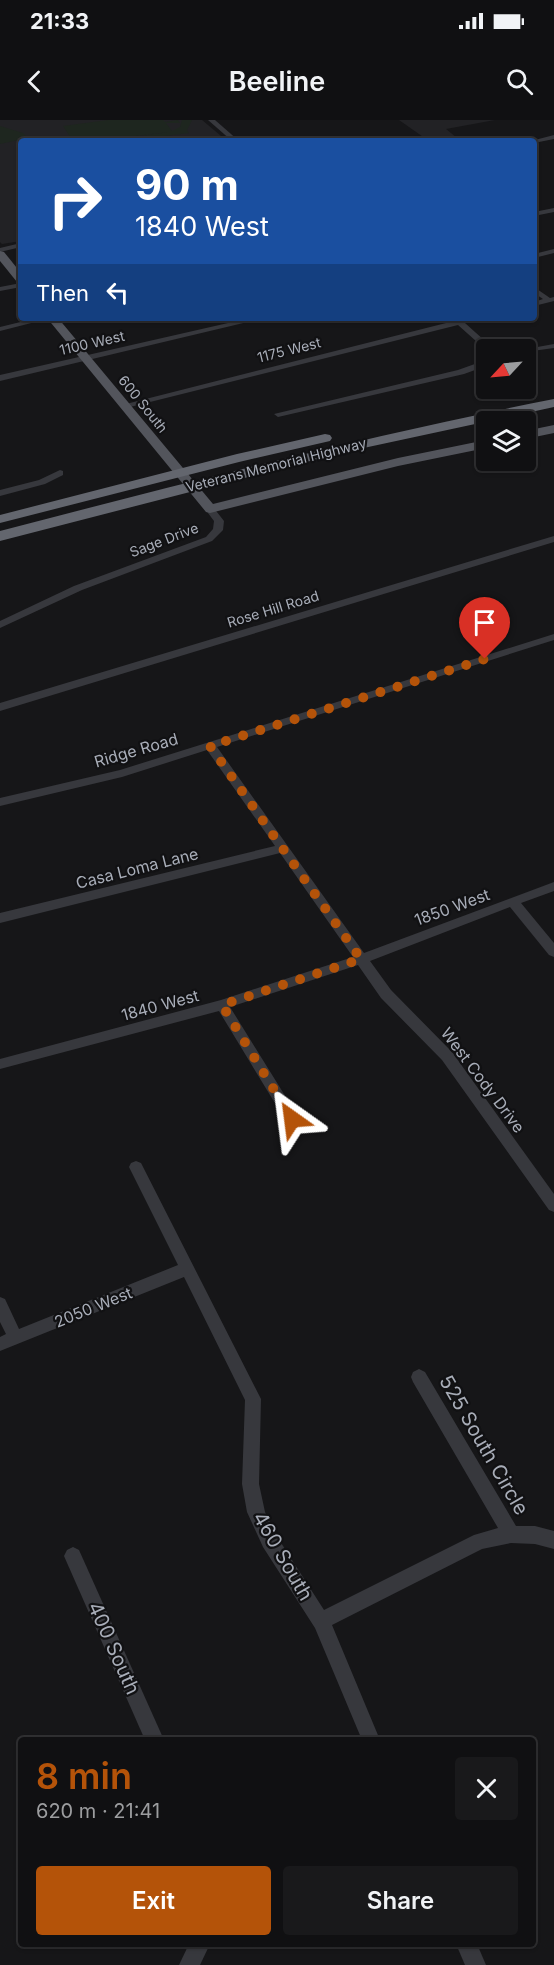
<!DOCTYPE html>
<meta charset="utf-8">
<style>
:root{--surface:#101012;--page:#19191b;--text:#f1f3f6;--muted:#9c9d9f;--line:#303032;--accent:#b45309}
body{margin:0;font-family:Inter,sans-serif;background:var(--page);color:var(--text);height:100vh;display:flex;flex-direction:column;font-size:22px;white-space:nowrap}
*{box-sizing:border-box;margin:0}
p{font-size:20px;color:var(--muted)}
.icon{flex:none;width:33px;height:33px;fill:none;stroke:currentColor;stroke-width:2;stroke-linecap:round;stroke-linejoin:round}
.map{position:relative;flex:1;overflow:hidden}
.panel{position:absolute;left:18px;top:1617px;width:518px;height:210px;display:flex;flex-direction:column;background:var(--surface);border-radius:6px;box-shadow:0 2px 4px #0004,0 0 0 2px var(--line)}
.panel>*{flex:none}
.banner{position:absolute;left:18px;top:18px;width:519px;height:183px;border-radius:6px;box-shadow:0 2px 4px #0004,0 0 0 2px var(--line);background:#1a4fa0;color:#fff;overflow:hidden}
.needle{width:39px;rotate:244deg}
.fabs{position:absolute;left:476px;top:219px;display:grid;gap:12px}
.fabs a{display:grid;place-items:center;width:60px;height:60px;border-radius:6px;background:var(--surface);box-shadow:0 2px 4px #0004,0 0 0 2px var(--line);font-size:30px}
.pin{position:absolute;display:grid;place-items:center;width:51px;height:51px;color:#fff;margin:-62px -26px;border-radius:50% 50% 50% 0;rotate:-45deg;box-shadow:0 0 6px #0007}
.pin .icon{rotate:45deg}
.me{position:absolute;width:66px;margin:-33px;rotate:329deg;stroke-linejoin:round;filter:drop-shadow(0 0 4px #0008)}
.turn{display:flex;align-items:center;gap:21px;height:126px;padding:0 18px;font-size:27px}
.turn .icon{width:78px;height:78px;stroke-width:2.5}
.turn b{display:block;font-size:42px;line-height:51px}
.then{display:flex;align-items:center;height:57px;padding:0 18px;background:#0003;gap:12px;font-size:22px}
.round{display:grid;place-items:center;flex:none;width:63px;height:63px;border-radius:6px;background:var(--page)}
.overview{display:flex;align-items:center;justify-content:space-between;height:102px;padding:0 18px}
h1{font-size:36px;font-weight:600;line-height:45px;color:var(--accent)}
.action{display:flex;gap:12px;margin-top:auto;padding:12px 18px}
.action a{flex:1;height:69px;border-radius:6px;background:var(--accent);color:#fff;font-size:24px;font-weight:600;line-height:69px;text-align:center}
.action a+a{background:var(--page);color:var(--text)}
.status{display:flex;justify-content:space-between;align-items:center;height:42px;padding:0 30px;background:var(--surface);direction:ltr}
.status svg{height:16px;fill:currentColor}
header{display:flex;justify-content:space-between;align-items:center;height:78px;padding:0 18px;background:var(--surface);font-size:27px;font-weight:600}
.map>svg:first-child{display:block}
.built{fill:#222225}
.green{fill:#1e261f}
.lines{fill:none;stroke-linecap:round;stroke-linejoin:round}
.minor{fill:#37383d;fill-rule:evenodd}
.major{fill:#53555c;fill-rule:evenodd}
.highway{fill:#63666e;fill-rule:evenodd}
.route{stroke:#b45309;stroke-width:10;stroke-dasharray:0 18}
.labels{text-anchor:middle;stroke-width:4.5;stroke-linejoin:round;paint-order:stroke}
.far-street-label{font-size:14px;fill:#a8adb8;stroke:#111113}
.street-label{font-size:16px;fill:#a8adb8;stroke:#111113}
.near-street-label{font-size:20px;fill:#a8adb8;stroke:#111113}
</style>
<div class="status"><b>21:33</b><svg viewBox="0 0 49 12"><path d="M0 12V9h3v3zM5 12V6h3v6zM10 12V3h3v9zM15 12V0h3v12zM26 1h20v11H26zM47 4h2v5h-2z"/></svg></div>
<header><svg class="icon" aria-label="back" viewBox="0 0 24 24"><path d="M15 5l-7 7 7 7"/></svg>Beeline<svg class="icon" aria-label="search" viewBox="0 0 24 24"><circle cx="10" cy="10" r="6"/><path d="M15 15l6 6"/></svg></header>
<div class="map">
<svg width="554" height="1845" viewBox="0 0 554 1845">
<rect width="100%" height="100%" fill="#161618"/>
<g class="built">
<path d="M0,0H202L227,21H21V121L2,124L0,122Z"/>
<path d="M399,0H495L446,9L457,18L429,21Z"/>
</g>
<g class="green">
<path d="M108,0H163L165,2L178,0L180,3H166L172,11L180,7L182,0H192L187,10L189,13L127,21H104L169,12L95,21H73L63,6Z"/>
<path d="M0,6L23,13L28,18L0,24Z"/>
</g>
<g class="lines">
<g class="minor">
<path d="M208,0H215L239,21H232Z"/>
<path d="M554,15V19L534,23V21H531Z"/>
<path d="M554,88V92L534,96V92Z"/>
<path d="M21,123V127L0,132V128Z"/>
<path d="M554,129V133L534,138V134Z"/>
<path d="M21,163V167L0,171V167Z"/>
<path d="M534,167L550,178L554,177V181L534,186V182L543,179L534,173Z"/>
<path d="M37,198H51L0,211V207Z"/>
<path d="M52,198H67L54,202L50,200Z"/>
<path d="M250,198H264L0,261V255Z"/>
<path d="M451,198H479L465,203L495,230H486L458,205L126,288L122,285L454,201Z"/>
<path d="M554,224V228L525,232V230H521Z"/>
<path d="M486,240V246L464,254L278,297L274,294L458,250Z"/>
<path d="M60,350L63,351V355L45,364L0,376V370L39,360Z"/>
<path d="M207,387H213L224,401L223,410L212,421L82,470L0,508V501L74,466L206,417L213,409L214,401L205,389Z"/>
<path d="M554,416V422L0,591V583Z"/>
<path d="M554,514V520L217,627L364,833L554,762V771L521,783L554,823V837L549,835L510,787L370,841L391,870L452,932L554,1074V1092L549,1090L442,940L381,878L358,845L230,887L297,995L299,999L297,1003L292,1005L287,1003L219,891L0,949V939L221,880L353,837L280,733L0,803V793L275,726L207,630L122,657L0,686V678L120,650Z"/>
<path d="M136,1041L141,1043L261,1279L259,1364L265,1392L276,1415L324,1490L474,1415L498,1408L413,1262L411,1257L413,1252L419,1249L425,1252L516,1406H535L554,1411V1429L535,1424L511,1423L482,1429L332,1505L380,1620H362L315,1508L263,1427L247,1392L242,1364L245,1280L184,1157L0,1231V1217L6,1214L0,1202V1177L5,1179L19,1209L178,1145L129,1047L131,1043Z"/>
<path d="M73,1427L79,1430L164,1620H145L64,1436L67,1430Z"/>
<path d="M189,1824H210L200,1845H179Z"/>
<path d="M456,1824H477L486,1845H465Z"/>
</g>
<g class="major">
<path d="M0,131L4,132L21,153V163L17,162L0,141Z"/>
<path d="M47,198H58L213,384L398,338L486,320V328L398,346L210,393L206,392Z"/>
<path d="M554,305V313L525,319V311Z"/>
</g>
<g class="highway">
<path d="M554,279V287L345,332L0,421V411C184,363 367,316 554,279Z"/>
<path d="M325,314L330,315L332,318L330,321L239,342L0,403V395L237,334Z"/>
</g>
</g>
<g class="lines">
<path class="route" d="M292,999L222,885L361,839L210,626L485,539"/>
</g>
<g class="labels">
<g class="far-street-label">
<text transform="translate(92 223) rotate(-13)" y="5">1100 West</text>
<text transform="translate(289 230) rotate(-14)" y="5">1175 West</text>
<text transform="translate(143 284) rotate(51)" y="5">600 South</text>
<text transform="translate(276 345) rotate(-14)" y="5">Veterans Memorial Highway</text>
<text transform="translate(164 420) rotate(-21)" y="5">Sage Drive</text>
<text transform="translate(273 489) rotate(-17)" y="5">Rose Hill Road</text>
</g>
<g class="street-label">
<text transform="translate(136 630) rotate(-16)" y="6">Ridge Road</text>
<text transform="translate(137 748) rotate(-14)" y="6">Casa Loma Lane</text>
<text transform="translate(452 787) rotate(-20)" y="6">1850 West</text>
<text transform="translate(160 885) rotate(-15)" y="6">1840 West</text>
<text transform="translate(483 960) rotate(53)" y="6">West Cody Drive</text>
<text transform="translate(93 1187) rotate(-22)" y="6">2050 West</text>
</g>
<g class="near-street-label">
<text transform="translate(484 1325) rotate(60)" y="7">525 South Circle</text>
<text transform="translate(283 1436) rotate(60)" y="7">460 South</text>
<text transform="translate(114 1528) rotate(66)" y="7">400 South</text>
</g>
</g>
</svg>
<div class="fabs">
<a><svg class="needle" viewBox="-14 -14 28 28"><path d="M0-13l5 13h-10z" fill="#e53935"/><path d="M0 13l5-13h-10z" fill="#9c9d9f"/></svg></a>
<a><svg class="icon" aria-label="layers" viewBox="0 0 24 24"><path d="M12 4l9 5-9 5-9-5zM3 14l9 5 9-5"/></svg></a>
</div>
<div class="pin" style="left:485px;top:539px;background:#d93025"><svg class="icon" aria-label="arrive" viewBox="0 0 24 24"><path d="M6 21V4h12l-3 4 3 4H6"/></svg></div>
<svg class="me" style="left:292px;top:999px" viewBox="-20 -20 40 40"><path d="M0-17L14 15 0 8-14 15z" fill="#b45309" stroke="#fff" stroke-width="4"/></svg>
<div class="banner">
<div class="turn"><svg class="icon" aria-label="right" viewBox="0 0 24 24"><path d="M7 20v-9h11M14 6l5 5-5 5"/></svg><div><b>90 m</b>1840 West</div></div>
<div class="then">Then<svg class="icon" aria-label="left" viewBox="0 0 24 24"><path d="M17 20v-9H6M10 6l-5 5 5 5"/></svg></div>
</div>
<section class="panel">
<div class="overview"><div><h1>8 min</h1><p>620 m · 21:41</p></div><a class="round"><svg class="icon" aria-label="close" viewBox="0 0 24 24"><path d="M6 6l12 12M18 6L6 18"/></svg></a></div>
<div class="action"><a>Exit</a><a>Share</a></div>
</section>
</div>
